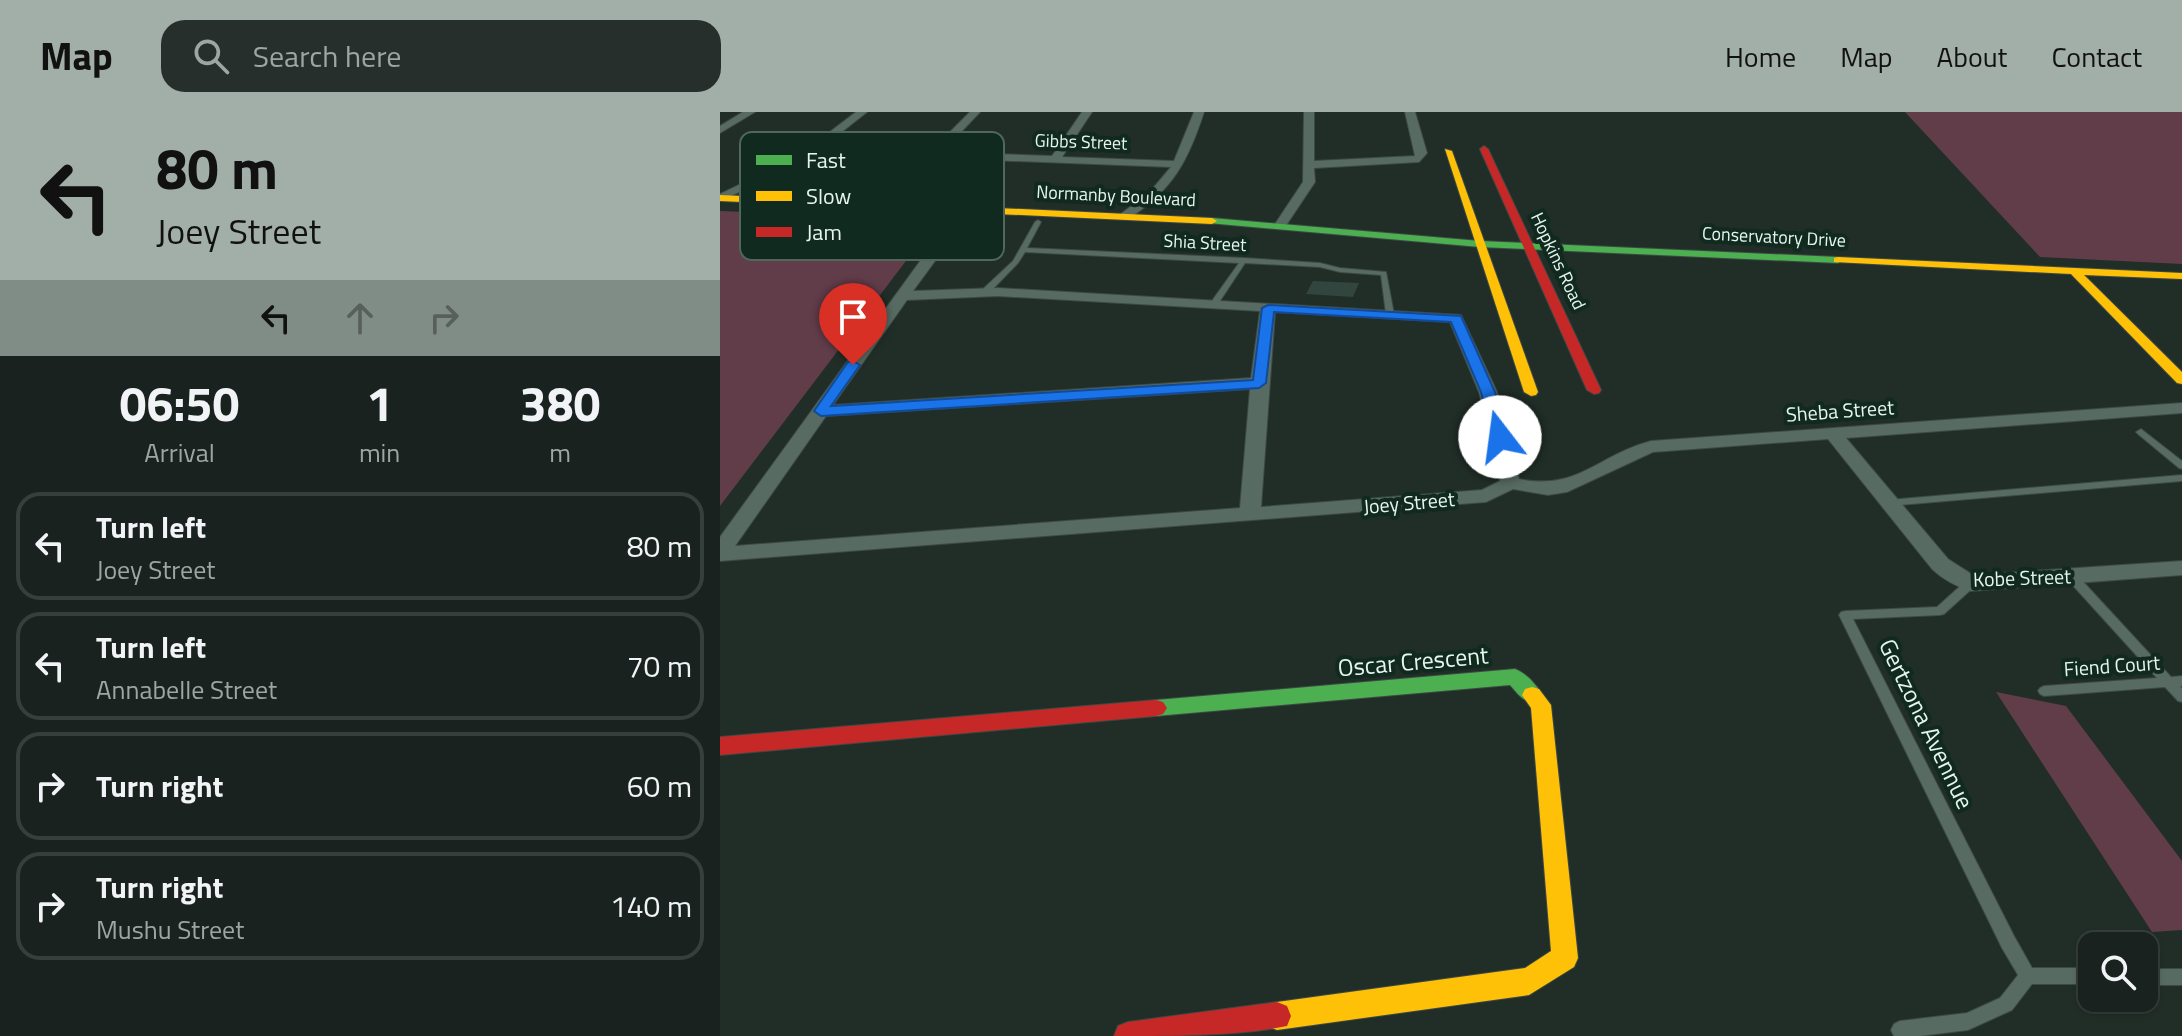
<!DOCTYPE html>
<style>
:root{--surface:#19221e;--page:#262f2b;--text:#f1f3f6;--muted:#9fa4a4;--line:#373f3c;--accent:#a1afa8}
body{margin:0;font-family:"Titillium Web",sans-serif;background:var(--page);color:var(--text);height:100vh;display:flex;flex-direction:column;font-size:30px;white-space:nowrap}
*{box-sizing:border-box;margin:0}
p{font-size:26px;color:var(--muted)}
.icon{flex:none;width:44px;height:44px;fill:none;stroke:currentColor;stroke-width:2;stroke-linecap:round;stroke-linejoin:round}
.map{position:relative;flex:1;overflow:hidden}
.drawer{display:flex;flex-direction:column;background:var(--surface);width:720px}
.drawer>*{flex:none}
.banner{background:#a1afa8;color:#111;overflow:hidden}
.buttons{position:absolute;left:1358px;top:820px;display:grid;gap:16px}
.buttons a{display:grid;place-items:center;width:80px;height:80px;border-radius:16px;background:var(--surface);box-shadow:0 2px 6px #0004,0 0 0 2px var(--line);font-size:40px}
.pin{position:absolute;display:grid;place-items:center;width:68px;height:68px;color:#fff;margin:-82px -34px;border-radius:50% 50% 50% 0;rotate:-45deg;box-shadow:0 0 8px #0007}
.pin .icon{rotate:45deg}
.me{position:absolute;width:88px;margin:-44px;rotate:345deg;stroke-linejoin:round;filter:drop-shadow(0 0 6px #0008)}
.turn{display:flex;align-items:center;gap:28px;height:168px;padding:0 24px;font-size:36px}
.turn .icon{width:104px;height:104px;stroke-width:2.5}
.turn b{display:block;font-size:56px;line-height:68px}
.lanes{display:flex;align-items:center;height:76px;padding:0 24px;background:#0003;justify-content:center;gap:40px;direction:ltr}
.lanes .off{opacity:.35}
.eta{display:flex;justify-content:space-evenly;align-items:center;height:136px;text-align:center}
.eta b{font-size:48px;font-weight:700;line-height:56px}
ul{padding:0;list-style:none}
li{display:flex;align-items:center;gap:24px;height:108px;margin:0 16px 12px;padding:0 8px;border:4px solid var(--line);border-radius:24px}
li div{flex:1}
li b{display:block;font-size:30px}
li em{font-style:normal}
header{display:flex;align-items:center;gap:48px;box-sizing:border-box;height:112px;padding:0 40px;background:var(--accent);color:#111}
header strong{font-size:38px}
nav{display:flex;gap:44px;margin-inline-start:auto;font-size:28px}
.search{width:560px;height:72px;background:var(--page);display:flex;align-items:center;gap:20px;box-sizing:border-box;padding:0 28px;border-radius:24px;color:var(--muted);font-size:30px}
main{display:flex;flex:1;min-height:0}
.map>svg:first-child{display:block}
.green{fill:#613d4a}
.building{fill:#32453e}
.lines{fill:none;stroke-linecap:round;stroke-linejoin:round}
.lane-casing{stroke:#3d4944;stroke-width:2}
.street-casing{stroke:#3d4944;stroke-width:2}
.fast-casing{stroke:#3d4944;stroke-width:2}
.slow-casing{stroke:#3d4944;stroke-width:2}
.jam-casing{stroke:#3d4944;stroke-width:2}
.lane{fill:#576b63;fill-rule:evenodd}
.street{fill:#576b63;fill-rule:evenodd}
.fast{fill:#4caf50;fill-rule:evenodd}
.slow{fill:#ffc107;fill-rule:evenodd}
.jam{fill:#c62828;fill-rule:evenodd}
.route{fill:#1a73e8;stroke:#114b97;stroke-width:2}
.labels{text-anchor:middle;stroke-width:8;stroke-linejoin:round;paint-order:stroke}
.far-street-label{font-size:18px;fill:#e6f5ed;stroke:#102a1f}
.street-label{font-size:20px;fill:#e6f5ed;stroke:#102a1f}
.near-street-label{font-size:24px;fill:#e6f5ed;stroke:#102a1f}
.key{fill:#102a1f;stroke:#50675d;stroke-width:2}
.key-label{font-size:22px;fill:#e6f5ed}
</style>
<header>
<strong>Map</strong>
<div class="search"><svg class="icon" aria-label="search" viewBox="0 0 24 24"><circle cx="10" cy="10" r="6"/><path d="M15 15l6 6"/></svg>Search here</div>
<nav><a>Home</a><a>Map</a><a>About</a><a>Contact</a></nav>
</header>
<main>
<section class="drawer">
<div class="banner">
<div class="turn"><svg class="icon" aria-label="left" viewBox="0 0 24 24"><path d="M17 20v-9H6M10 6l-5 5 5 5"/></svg><div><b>80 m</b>Joey Street</div></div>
<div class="lanes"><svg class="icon" aria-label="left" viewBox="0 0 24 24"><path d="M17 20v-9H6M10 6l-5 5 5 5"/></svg><svg class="icon off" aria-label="ahead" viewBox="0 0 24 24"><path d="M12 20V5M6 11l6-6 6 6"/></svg><svg class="icon off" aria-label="right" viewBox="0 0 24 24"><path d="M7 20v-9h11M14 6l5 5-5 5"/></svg></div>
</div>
<div class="eta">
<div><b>06:50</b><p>Arrival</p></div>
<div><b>1</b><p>min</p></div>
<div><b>380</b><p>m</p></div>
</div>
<ul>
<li><svg class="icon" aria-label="left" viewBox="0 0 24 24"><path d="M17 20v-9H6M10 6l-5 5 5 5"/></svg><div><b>Turn left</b><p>Joey Street</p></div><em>80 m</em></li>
<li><svg class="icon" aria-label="left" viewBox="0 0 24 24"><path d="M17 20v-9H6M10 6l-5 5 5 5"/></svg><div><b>Turn left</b><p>Annabelle Street</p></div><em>70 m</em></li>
<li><svg class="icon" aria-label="right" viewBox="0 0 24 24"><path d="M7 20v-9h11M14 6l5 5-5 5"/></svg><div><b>Turn right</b></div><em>60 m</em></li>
<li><svg class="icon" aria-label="right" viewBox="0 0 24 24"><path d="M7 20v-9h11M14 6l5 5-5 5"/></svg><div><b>Turn right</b><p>Mushu Street</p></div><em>140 m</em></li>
</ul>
</section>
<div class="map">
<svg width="1462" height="924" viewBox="0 0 1462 924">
<rect width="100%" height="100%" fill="#212e28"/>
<g class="green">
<path d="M1185,0H1462V152L1320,145Z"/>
<path d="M0,99L217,108L0,394Z"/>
<path d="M1276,580L1346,594L1462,749V818L1432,820Z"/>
</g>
<path class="building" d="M593,169L639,171L633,185L586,182Z"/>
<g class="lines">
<g class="lane-casing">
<g id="lane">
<path d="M318,108L321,110L307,136L524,146L600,151L620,156L666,160L674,202L670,204L666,202L661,163L620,160L600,155L525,151L496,195H493L489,193L519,151L305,140L298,151L268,182H262V178L293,149L315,110Z"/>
<path d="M1421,317L1462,349V357L1459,356L1418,322L1416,320Z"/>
<path d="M1462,363V369L1168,394L1163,391L1168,388Z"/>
<path d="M1352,461L1356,462L1451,565L1462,564V574H1460L1462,577V590L1458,589L1445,575L1324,584L1320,582L1318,579L1320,576L1324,574L1437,566L1348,468L1346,465Z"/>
<path d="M1251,467L1257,471L1255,474L1224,502L1220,503L1133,507L1294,824L1312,856H1372V872H1312L1292,898L1248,918L1200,924H1174L1171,918L1174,912L1180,909L1247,901L1280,886L1298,863L1282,836L1119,503L1121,500L1125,499L1217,495L1247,468Z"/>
<rect x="1424" y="857" width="38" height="16"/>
</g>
</g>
<g class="street-casing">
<g id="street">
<path d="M23,0H35L0,21V14Z"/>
<path d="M136,0H147L85,49L0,89V82L77,45Z"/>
<path d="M250,0H260L222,40L332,44L362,0H372L342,45L454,49L474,0H484C468,49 453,78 408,107L398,104L429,81L451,55L215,46L131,95H123V89L209,41Z"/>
<path d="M584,0H594V49L695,44L685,0H695L707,41L699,50L594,56L595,70L565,115H557L555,112L583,70Z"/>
<path d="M247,93L253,97L193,179L278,176L741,203L777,280L799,367C859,379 877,343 931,329L1462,291V301L1126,326L1228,447L1253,463L1462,449V463L1251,479C1235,474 1224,468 1212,457L1108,327L933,340L847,380L828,383L793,377L766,390L0,449V425L235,101ZM278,184L540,199L531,266L113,293L187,188ZM555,200L730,210L759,280L780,369L762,378L541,395ZM530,277L520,396L15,434L106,304Z"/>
</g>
</g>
<g class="fast-casing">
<g id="fast">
<path d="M492,106L760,129L1118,145L1123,148L1118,151L760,135L488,111V107Z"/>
<path d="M795,557C806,561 817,573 822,583L819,589C805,593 799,583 790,573L436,604L429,602L425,596L429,590L436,588Z"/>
</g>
</g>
<g class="slow-casing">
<g id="slow">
<path d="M725,37L732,39L818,280L816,283L811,284L804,280Z"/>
<path d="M0,83L492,106L497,109L492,112L0,89Z"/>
<path d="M1118,145L1462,161V167L1364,163L1462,260V272L1457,271L1351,162L1114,150V146Z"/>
<path d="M812,575L819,577L831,593L858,846L854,855L809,883L557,918L547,914L543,904L547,894L557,890L805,856L831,839L811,596L802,583L805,577Z"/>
</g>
</g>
<g class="jam-casing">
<g id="jam">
<path d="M764,34L768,37L881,278L879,281L874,282L867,278L760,37Z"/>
<path d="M436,588L443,590L447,596L443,602L436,604L0,643V625Z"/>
<path d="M557,890L567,894L571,904L567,914C520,924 445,924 394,924L398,914L408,910Z"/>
</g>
</g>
<use href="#lane" class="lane"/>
<use href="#street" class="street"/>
<use href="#fast" class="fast"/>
<use href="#slow" class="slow"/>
<use href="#jam" class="jam"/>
</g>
<path class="route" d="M548,193L741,204L775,280L788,325L780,330L772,325L761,280L731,210L554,200L546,271L539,276L101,304L94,299L128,250L133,249L140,253L111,294L533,268L542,196Z"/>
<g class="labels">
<g class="far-street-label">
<text transform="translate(361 30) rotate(2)" y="6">Gibbs Street</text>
<text transform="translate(396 84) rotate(3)" y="6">Normanby Boulevard</text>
<text transform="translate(1054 125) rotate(3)" y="6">Conservatory Drive</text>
<text transform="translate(485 131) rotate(3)" y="6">Shia Street</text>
<text transform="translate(838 149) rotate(65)" y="6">Hopkins Road</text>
</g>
<g class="street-label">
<text transform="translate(1120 299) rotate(-4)" y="7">Sheba Street</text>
<text transform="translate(689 391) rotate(-5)" y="7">Joey Street</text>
<text transform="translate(1302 466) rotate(-2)" y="7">Kobe Street</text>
<text transform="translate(1392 554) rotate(-4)" y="7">Fiend Court</text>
</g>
<g class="near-street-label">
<text transform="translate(693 550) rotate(-5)" y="8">Oscar Crescent</text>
<text transform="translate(1206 612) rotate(64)" y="8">Gertzona Avennue</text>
</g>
</g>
<rect x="20" y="20" width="264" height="128" rx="12" class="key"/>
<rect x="36" y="43" width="36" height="10" fill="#4caf50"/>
<rect x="36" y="79" width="36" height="10" fill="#ffc107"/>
<rect x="36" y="115" width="36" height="10" fill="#c62828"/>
<g class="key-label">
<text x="86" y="56">Fast</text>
<text x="86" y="92">Slow</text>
<text x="86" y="128">Jam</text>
</g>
</svg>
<div class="buttons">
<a><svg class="icon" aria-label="search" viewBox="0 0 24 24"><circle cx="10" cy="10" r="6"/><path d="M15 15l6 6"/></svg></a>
</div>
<div class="pin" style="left:133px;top:253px;background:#d93025"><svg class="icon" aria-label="arrive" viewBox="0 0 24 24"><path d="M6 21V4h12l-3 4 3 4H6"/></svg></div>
<svg class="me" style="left:780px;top:325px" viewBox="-20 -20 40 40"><circle r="19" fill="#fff"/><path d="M0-13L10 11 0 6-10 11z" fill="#1a73e8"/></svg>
</div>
</main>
